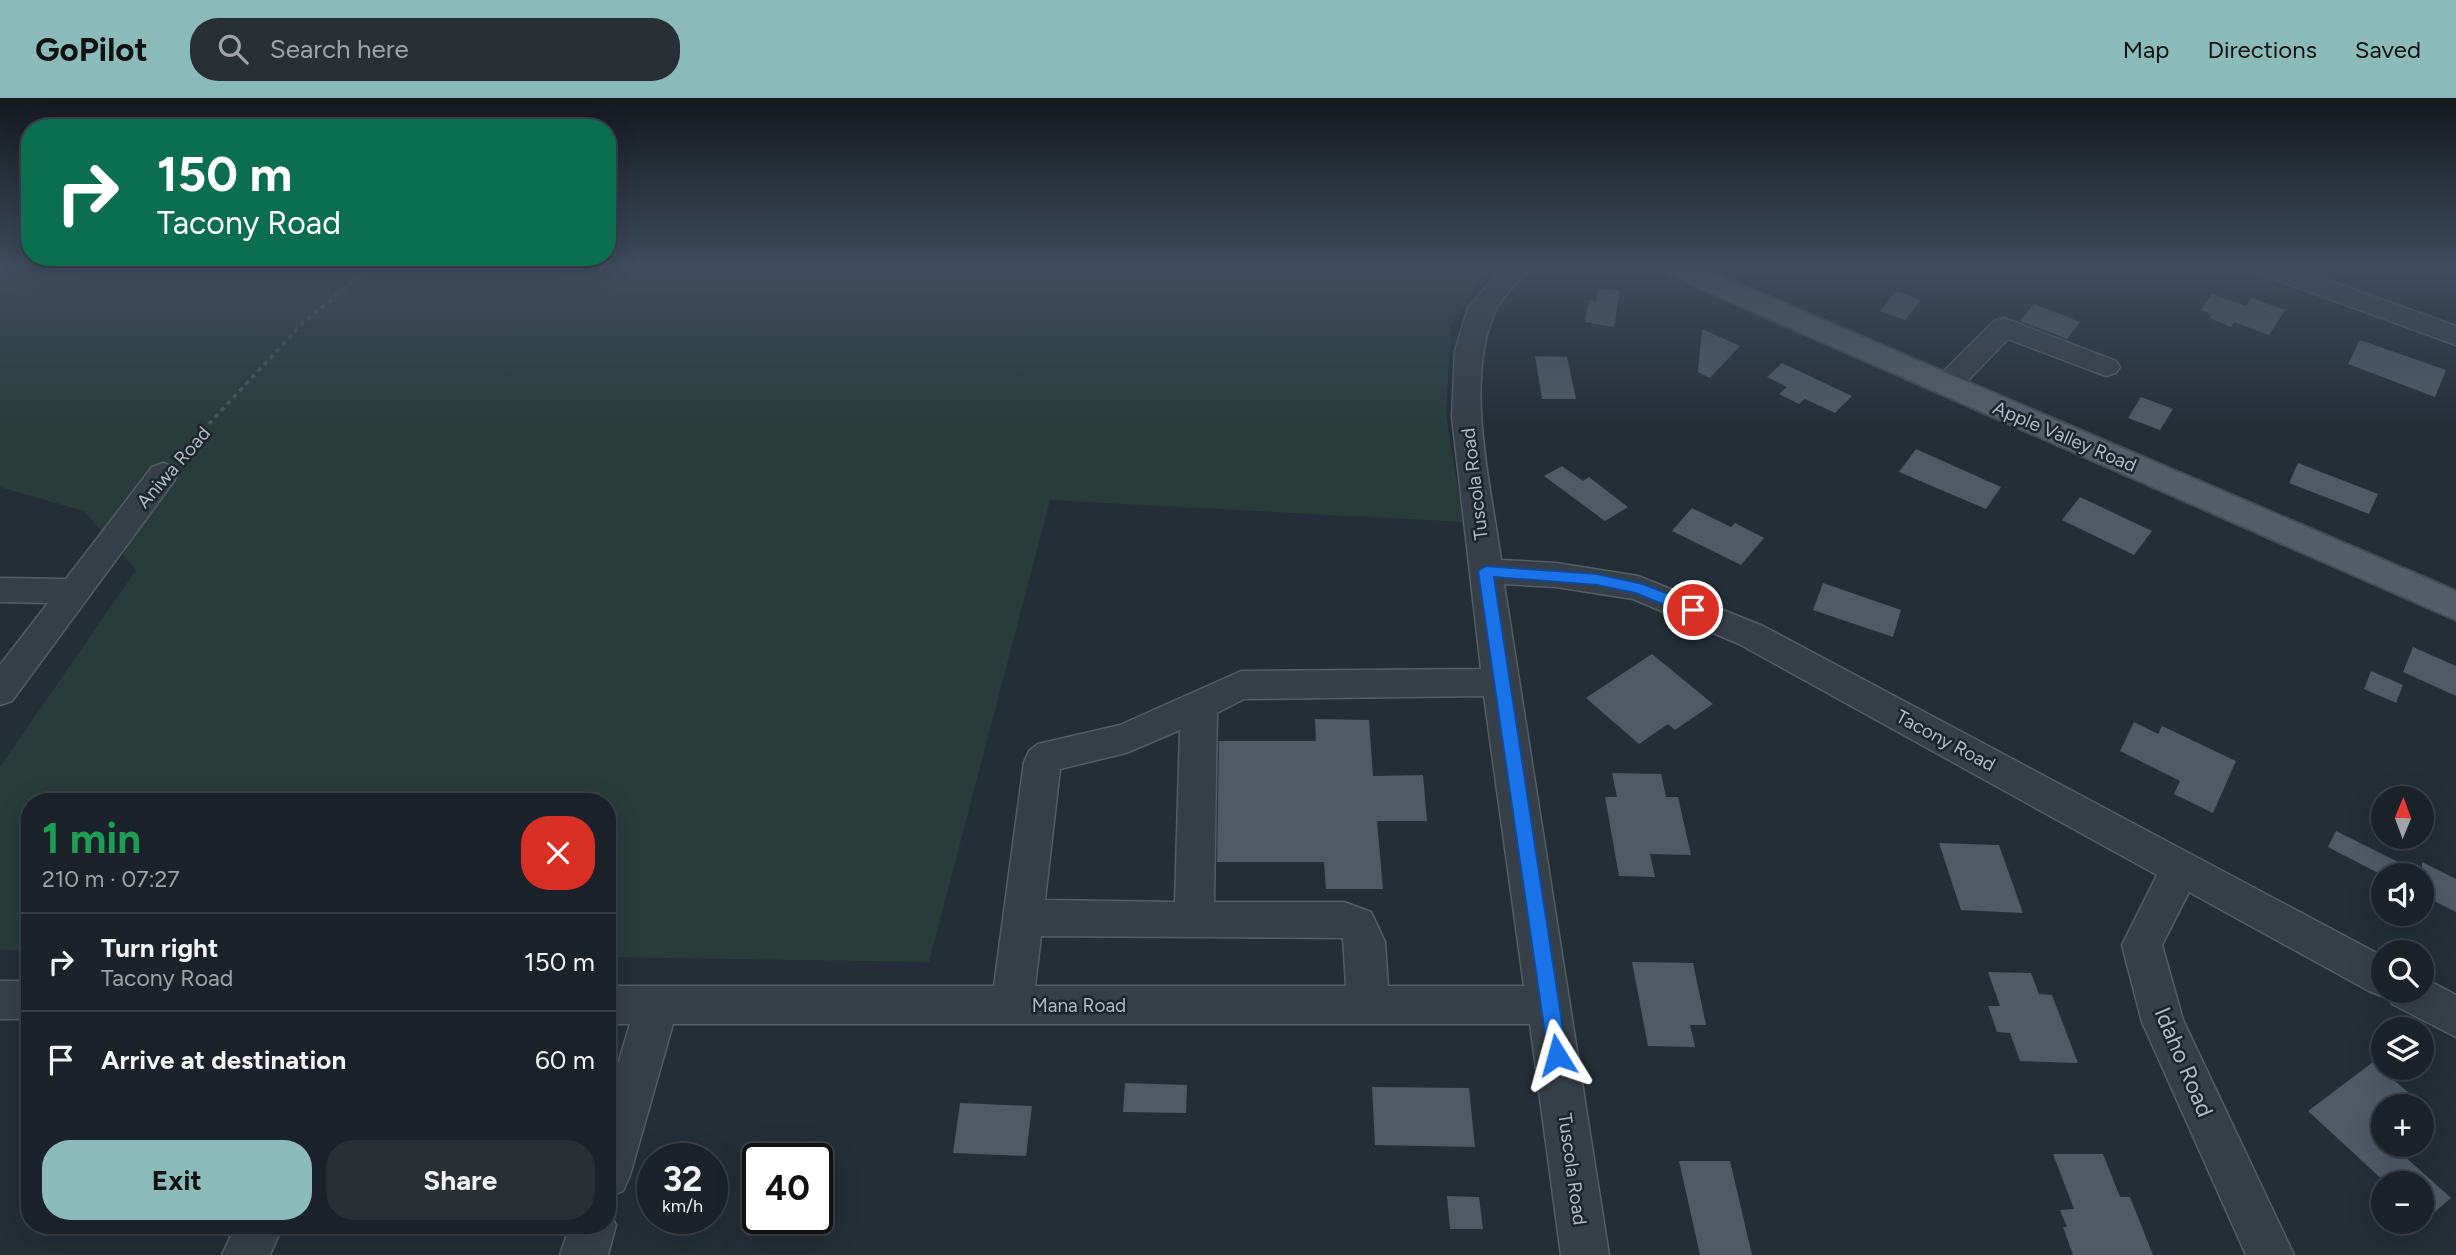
<!DOCTYPE html>
<meta charset="utf-8">
<style>
:root{--surface:#1b2229;--page:#282f35;--text:#f1f3f6;--muted:#a0a4a8;--line:#393f46;--accent:#8bbbb9}
body{margin:0;font-family:Figtree,sans-serif;background:var(--page);color:var(--text);height:100vh;display:flex;flex-direction:column;font-size:26px;white-space:nowrap}
*{box-sizing:border-box;margin:0}
p{font-size:23px;color:var(--muted)}
.icon{flex:none;width:38px;height:38px;fill:none;stroke:currentColor;stroke-width:2;stroke-linecap:round;stroke-linejoin:round}
.map{position:relative;flex:1;overflow:hidden}
.side{position:absolute;left:21px;top:695px;width:595px;height:441px;display:flex;flex-direction:column;background:var(--surface);border-radius:28px;box-shadow:0 7px 28px #0002,0 0 0 2px var(--line)}
.side>*{flex:none}
.hud{position:absolute;left:21px;top:21px;width:595px;height:147px;border-radius:28px;box-shadow:0 7px 28px #0002,0 0 0 2px var(--line);background:#0b6e4f;color:#fff;overflow:hidden}
.needle{width:46px;rotate:1deg}
.controls{position:absolute;left:2371px;top:688px;display:grid;gap:14px}
.controls a{display:grid;place-items:center;width:63px;height:63px;border-radius:50%;background:var(--surface);box-shadow:0 7px 28px #0002,0 0 0 2px var(--line);font-size:35px}
.speed{position:absolute;left:637px;top:1045px;display:flex;gap:14px;font-size:35px;font-weight:700;text-align:center}
.speed>*{display:grid;place-content:center;width:91px;height:91px;border-radius:50%;background:var(--surface);box-shadow:0 7px 28px #0002,0 0 0 2px var(--line);line-height:1}
.speed small{font-size:18px;font-weight:400}
.speed .limit{border:4px solid #111;border-radius:10px;background:#fff;color:#111}
.pin{position:absolute;display:grid;place-items:center;width:60px;height:60px;color:#fff;margin:-30px;border:4px solid #fff;border-radius:50%;box-shadow:0 2px 7px #0007}
.me{position:absolute;width:77px;margin:-38px;rotate:352deg;stroke-linejoin:round;filter:drop-shadow(0 0 5px #0008)}
.turn{display:flex;align-items:center;gap:24px;height:147px;padding:0 21px;font-size:32px}
.turn .icon{width:91px;height:91px;stroke-width:2.5}
.turn b{display:block;font-size:49px;line-height:60px}
.round{display:grid;place-items:center;flex:none;width:74px;height:74px;border-radius:28px;background:var(--page)}
.headline{display:flex;align-items:center;justify-content:space-between;height:119px;padding:0 21px}
h1{font-size:42px;font-weight:700;line-height:52px;color:#1e9e55}
.cta{display:flex;gap:14px;margin-top:auto;padding:14px 21px}
.cta a{flex:1;height:80px;border-radius:28px;background:var(--accent);color:#111;font-size:28px;font-weight:700;line-height:80px;text-align:center}
.cta a+a{background:var(--page);color:var(--text)}
ul{padding:0;list-style:none}
li{display:flex;align-items:center;gap:21px;height:98px;padding:0 21px;border-top:2px solid var(--line)}
li div{flex:1}
li b{display:block;font-size:26px}
li em{font-style:normal}
header{display:flex;align-items:center;gap:42px;box-sizing:border-box;height:98px;padding:0 35px;background:var(--accent);color:#111}
header strong{font-size:33px}
nav{display:flex;gap:38px;margin-inline-start:auto;font-size:24px}
.search{width:490px;height:63px;background:var(--page);display:flex;align-items:center;gap:18px;box-sizing:border-box;padding:0 24px;border-radius:28px;color:var(--muted);font-size:26px}
.map>svg:first-child{display:block}
.green{fill:#293c3a}
.building{fill:#4f5a65}
.lines{fill:none;stroke-linecap:round;stroke-linejoin:round}
.minor-casing{stroke:#555d65;stroke-width:3}
.major-casing{stroke:#434b54;stroke-width:4}
.path{stroke:#475859;stroke-width:3.5;stroke-dasharray:4.5 4.5;stroke-linecap:butt}
.minor{fill:#373f48;fill-rule:evenodd}
.major{fill:#555e68;fill-rule:evenodd}
.route{fill:#1a73e8;stroke:#114b97;stroke-width:2}
.labels{text-anchor:middle;stroke-width:5;stroke-linejoin:round;paint-order:stroke}
.street-label{font-size:19px;fill:#b2bac4;stroke:#1c242c}
.near-street-label{font-size:23px;fill:#b2bac4;stroke:#1c242c}
</style>
<header>
<strong>GoPilot</strong>
<div class="search"><svg class="icon" aria-label="search" viewBox="0 0 24 24"><circle cx="10" cy="10" r="6"/><path d="M15 15l6 6"/></svg>Search here</div>
<nav><a>Map</a><a>Directions</a><a>Saved</a></nav>
</header>
<div class="map">
<svg width="2456" height="1157" viewBox="0 0 2456 1157">
<rect width="100%" height="100%" fill="#242e37"/>
<path class="green" d="M0,168H1490L1451,227L1446,316L1463,424L1050,402L929,864L607,859V704H30V852H0V669L136,472L84,413L0,389Z"/>
<g class="building">
<path d="M1598,190L1620,193L1614,229L1585,224L1589,202L1596,203Z"/>
<path d="M1896,193L1921,202L1905,222L1880,213Z"/>
<path d="M2212,196L2246,208L2252,200L2285,212L2269,237L2234,224L2231,229L2209,220L2212,216L2201,212Z"/>
<path d="M2034,206L2080,224L2067,241L2020,223Z"/>
<path d="M1702,231L1740,248L1710,280L1698,274Z"/>
<path d="M2360,242L2446,272L2435,299L2348,266Z"/>
<path d="M1535,258L1567,259L1576,301H1542Z"/>
<path d="M1782,265L1852,298L1835,315L1805,301L1799,306L1779,296L1787,289L1767,279Z"/>
<path d="M2141,299L2173,311L2160,332L2128,320Z"/>
<path d="M1916,351L2001,389L1986,411L1899,374Z"/>
<path d="M2298,365L2378,396L2369,416L2289,385Z"/>
<path d="M1562,368L1583,383L1589,379L1628,409L1605,423L1544,378Z"/>
<path d="M2080,399L2152,433L2134,457L2062,422Z"/>
<path d="M1692,410L1731,429L1735,425L1764,440L1741,467L1672,433Z"/>
<path d="M1823,485L1901,512L1893,539L1813,512Z"/>
<path d="M2413,549L2456,568V598L2403,574Z"/>
<path d="M1652,556L1713,606L1675,632L1668,626L1639,646L1586,600Z"/>
<path d="M2371,573L2403,587L2396,605L2364,591Z"/>
<path d="M1315,621L1369,622L1373,678L1423,677L1427,723H1377L1383,791H1326L1324,764H1217L1219,643H1316Z"/>
<path d="M2134,624L2158,636L2162,628L2236,663L2213,715L2174,696L2180,683L2120,653Z"/>
<path d="M1612,675L1661,676L1666,699H1678L1691,757L1650,756L1655,779L1619,778L1605,699H1617Z"/>
<path d="M2336,733L2422,776V764L2456,781V814L2422,797V777H2382L2328,749Z"/>
<path d="M1939,745L1999,747L2023,815L1961,812Z"/>
<path d="M1632,864L1693,865L1706,927H1690L1695,949L1648,948Z"/>
<path d="M1988,874L2031,875L2039,896L2052,897L2078,965L2020,963L2010,935L1997,934L1988,908H2000Z"/>
<path d="M2373,964L2424,1008H2384V1046H2391L2451,1100L2422,1125V1085H2386L2308,1013Z"/>
<path d="M1125,985L1187,987L1186,1015L1123,1014Z"/>
<path d="M1372,989L1469,990L1475,1049L1375,1047Z"/>
<path d="M960,1005L1032,1008L1026,1058L953,1055Z"/>
<path d="M2053,1056H2103L2120,1099H2130L2153,1157H2073L2063,1129H2067L2060,1112L2074,1111Z"/>
<path d="M1679,1063H1730L1752,1157H1700Z"/>
<path d="M1447,1098L1479,1099L1483,1131H1450Z"/>
</g>
<g class="lines">
<g class="minor-casing">
<g id="minor">
<path d="M1504,168H1531C1521,183 1502,197 1495,214C1464,284 1491,388 1501,462L1556,465L1638,478L1763,528L2384,859V892H2422V879L2456,897V939L2392,906L2389,897L2384,899L2369,893L2189,794L2162,847L2183,922L2294,1157H2246L2142,924L2122,847L2157,777L1739,546L1633,501L1556,489L1504,486L1609,1157H1561L1530,926H673L630,1077L623,1093L607,1100V1002L630,926H607V888H994L1024,664L1029,653L1038,646L1120,627L1241,573L1481,571L1452,319L1455,253L1468,210ZM1484,598L1524,888H1388L1385,844L1371,814L1344,804H1214L1217,615L1244,601ZM1180,632L1175,804L1045,802L1060,671L1126,655ZM1041,838L1343,840L1346,888H1035Z"/>
<path d="M2251,168H2288L2456,228V247L2255,174Z"/>
<path d="M2004,220L2116,263L2120,269L2116,275L2106,278L2008,241L1957,294L1947,296L1937,294L1933,287L1937,280L1994,223Z"/>
<path d="M163,365L174,369L178,376L174,383L12,603L0,607V567L48,505L0,504V480L66,481L152,369Z"/>
<rect x="0" y="883" width="30" height="38"/>
<path d="M607,1110L616,1127L608,1157H560L570,1127H607Z"/>
<path d="M236,1127H283L270,1157H222Z"/>
</g>
</g>
<g class="major-casing">
<path id="major" d="M1658,168H1697L2456,493V522L1663,174Z"/>
</g>
<path class="path" d="M178,359L302,226L371,168"/>
<use href="#minor" class="minor"/>
<use href="#major" class="major"/>
</g>
<linearGradient id="sky" x2="0" y2="1"><stop stop-color="#14191e"/><stop offset="0.51" stop-color="#3f4c5e"/><stop offset="1" stop-color="#3f4c5e" stop-opacity="0"/></linearGradient>
<rect width="2456" height="330" fill="url(#sky)"/>
<path class="route" d="M1486,468L1597,476L1643,486L1699,508L1701,512L1693,518L1635,495L1597,487L1494,479L1567,957L1564,963L1557,966L1550,963L1548,957L1478,473Z"/>
<g class="labels">
<g class="street-label">
<text transform="translate(2065 338) rotate(23)" y="7">Apple Valley Road</text>
<text transform="translate(173 369) rotate(-49)" y="7">Aniwa Road</text>
<text transform="translate(1474 386) rotate(-97)" y="7">Tuscola Road</text>
<text transform="translate(1946 642) rotate(28)" y="7">Tacony Road</text>
<text x="1079" y="914">Mana Road</text>
<text transform="translate(1573 1071) rotate(82)" y="7">Tuscola Road</text>
</g>
<g class="near-street-label">
<text transform="translate(2184 964) rotate(67)" y="8">Idaho Road</text>
</g>
</g>
</svg>
<div class="controls">
<a><svg class="needle" viewBox="-14 -14 28 28"><path d="M0-13l5 13h-10z" fill="#e53935"/><path d="M0 13l5-13h-10z" fill="#a0a4a8"/></svg></a>
<a><svg class="icon" aria-label="sound" viewBox="0 0 24 24"><path d="M4 9h4l5-4v14l-5-4H4zM17 9q2 3 0 6"/></svg></a>
<a><svg class="icon" aria-label="search" viewBox="0 0 24 24"><circle cx="10" cy="10" r="6"/><path d="M15 15l6 6"/></svg></a>
<a><svg class="icon" aria-label="layers" viewBox="0 0 24 24"><path d="M12 4l9 5-9 5-9-5zM3 14l9 5 9-5"/></svg></a>
<a>+</a>
<a>−</a>
</div>
<div class="speed"><div>32<small>km/h</small></div><div class="limit">40</div></div>
<div class="pin" style="left:1693px;top:512px;background:#d93025"><svg class="icon" aria-label="arrive" viewBox="0 0 24 24"><path d="M6 21V4h12l-3 4 3 4H6"/></svg></div>
<svg class="me" style="left:1557px;top:957px" viewBox="-20 -20 40 40"><path d="M0-17L14 15 0 8-14 15z" fill="#1a73e8" stroke="#fff" stroke-width="4"/></svg>
<div class="hud">
<div class="turn"><svg class="icon" aria-label="right" viewBox="0 0 24 24"><path d="M7 20v-9h11M14 6l5 5-5 5"/></svg><div><b>150 m</b>Tacony Road</div></div>
</div>
<section class="side">
<div class="headline"><div><h1>1 min</h1><p>210 m · 07:27</p></div><a class="round" style="background:#d93025;color:#fff"><svg class="icon" aria-label="close" viewBox="0 0 24 24"><path d="M6 6l12 12M18 6L6 18"/></svg></a></div>
<ul>
<li><svg class="icon" aria-label="right" viewBox="0 0 24 24"><path d="M7 20v-9h11M14 6l5 5-5 5"/></svg><div><b>Turn right</b><p>Tacony Road</p></div><em>150 m</em></li>
<li><svg class="icon" aria-label="arrive" viewBox="0 0 24 24"><path d="M6 21V4h12l-3 4 3 4H6"/></svg><div><b>Arrive at destination</b></div><em>60 m</em></li>
</ul>
<div class="cta"><a>Exit</a><a>Share</a></div>
</section>
</div>
